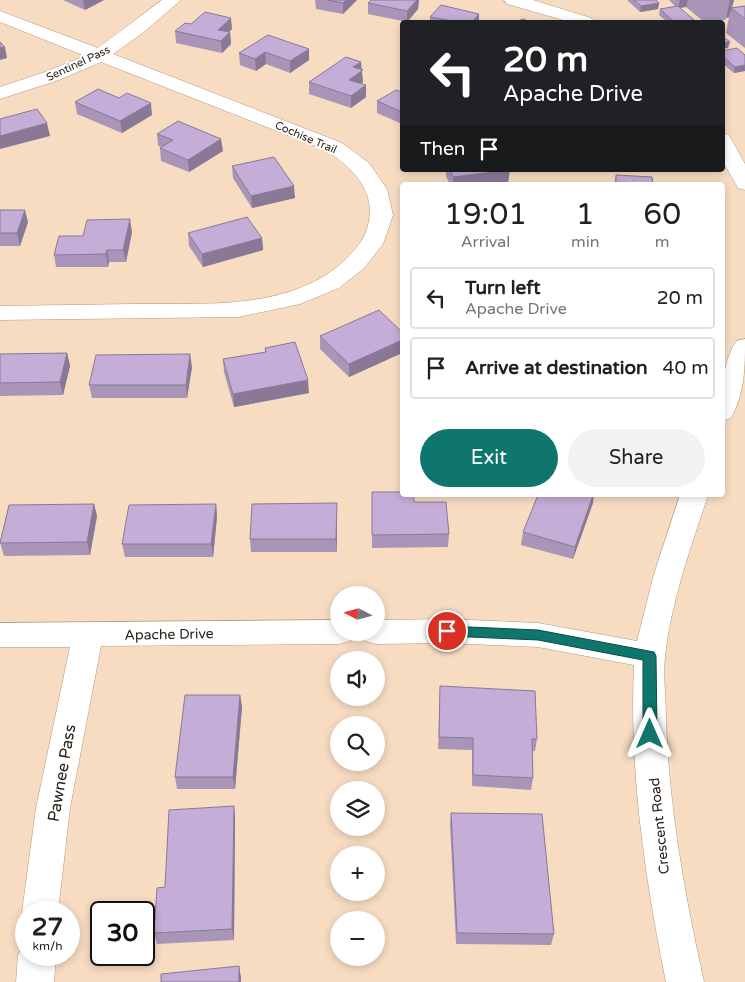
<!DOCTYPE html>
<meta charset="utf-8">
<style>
:root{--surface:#fff;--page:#f2f2f2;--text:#202124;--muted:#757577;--line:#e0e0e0;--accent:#0f766e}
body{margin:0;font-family:"Varela Round",sans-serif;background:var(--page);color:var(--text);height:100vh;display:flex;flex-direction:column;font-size:19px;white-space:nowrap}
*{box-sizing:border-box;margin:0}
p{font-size:16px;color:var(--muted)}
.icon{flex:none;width:28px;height:28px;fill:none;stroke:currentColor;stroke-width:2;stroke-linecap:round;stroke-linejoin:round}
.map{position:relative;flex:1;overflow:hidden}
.details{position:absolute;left:400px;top:182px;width:325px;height:315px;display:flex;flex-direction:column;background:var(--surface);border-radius:5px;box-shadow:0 2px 8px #0003}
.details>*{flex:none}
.banner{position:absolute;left:400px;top:20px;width:325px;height:152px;border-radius:5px;box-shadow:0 2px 8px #0003;background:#202124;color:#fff;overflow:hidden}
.needle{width:32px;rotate:276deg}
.fabs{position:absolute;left:330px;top:586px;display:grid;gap:10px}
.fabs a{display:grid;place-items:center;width:55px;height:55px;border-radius:50%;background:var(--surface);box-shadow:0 2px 8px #0003;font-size:25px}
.speed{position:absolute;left:15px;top:901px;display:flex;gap:10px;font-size:25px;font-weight:700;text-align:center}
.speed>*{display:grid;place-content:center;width:65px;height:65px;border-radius:50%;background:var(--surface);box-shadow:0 2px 8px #0003;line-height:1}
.speed small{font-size:12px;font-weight:400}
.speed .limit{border:2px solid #111;border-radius:8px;background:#fff;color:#111}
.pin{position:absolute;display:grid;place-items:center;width:42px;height:42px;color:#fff;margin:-21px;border:2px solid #fff;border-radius:50%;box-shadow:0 1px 5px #0007}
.me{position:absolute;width:55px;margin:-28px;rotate:0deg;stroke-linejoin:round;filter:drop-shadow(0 0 4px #0008)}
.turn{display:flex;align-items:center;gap:18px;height:105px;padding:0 20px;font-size:22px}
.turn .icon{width:65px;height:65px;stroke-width:2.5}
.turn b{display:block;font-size:35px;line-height:42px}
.then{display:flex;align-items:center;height:48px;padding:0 20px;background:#0003;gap:10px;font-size:19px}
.eta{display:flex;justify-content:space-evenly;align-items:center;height:85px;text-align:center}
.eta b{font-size:30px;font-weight:600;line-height:35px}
.button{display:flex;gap:10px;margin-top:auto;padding:10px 20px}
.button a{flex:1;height:58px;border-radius:30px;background:var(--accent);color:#fff;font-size:20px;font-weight:600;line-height:58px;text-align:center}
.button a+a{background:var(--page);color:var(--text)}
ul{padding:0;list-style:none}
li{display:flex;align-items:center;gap:15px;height:62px;margin:0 10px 8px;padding:0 10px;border:2px solid var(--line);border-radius:5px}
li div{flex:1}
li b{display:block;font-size:19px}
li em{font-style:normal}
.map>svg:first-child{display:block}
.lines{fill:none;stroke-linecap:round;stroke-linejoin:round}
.street-casing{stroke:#b1987f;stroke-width:1}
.street{fill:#fff;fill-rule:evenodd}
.wall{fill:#a995b8}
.shaded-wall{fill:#897996}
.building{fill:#c4add6;stroke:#897996}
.route{fill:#0f766e;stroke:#0a4d48}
.labels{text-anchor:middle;stroke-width:4;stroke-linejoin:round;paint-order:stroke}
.far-street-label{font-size:11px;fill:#2a2117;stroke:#fff}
.street-label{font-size:14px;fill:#2a2117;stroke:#fff}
.near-street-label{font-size:16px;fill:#2a2117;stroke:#fff}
</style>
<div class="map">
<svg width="745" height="982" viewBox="0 0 745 982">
<rect width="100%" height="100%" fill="#f7dcc2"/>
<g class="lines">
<g class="street-casing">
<g id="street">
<path d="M162,0H181L144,32L113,54L342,143L369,163L387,189L393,215L383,244L364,268L339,288L300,304L238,317L0,320V306C44,305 89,305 133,304C201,303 281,311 337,267C350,256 362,244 367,229C378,192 355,171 328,151L101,62L59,80L0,99V87L45,72L85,56L0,22V11L98,48Z"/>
<path d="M504,0H533L591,18L594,22H570L507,4Z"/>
<path d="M722,133L729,135L745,164V190L738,188L722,160Z"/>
<path d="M745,339C745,367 745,393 731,418L722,421C722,393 721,366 736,341Z"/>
<path d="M680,495H708C691,547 671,601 665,656C663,677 666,699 666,720C669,809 685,896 704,982H666C645,878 629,772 634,665L538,647L447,643L376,644L365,641L361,632H376V620L447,619L538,623L637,641L654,574Z"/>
<path d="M339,620V632H354L350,641L339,644L101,646L70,808L58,912H26V922L22,912L36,808L70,647H0V623Z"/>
<path d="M26,941V955H56L54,982H16L18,955Z"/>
</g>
</g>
<use href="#street" class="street"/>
</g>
<g class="wall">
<path d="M63,0H104L85,10Z"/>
<path d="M315,0H357L343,14L316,9Z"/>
<path d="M371,0H419L418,9L407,22L368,14V3Z"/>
<path d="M627,0H656L659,3L658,9L640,12Z"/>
<path d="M669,0H734L732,8L745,6V48L726,33L729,17L726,18L725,20L704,22L686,7L680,8L694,22H667L659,15L660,9L676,7Z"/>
<path d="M430,17L479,22H430Z"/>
<path d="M191,24L232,29L229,32H230L231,44L222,53L176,43L175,31Z"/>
<path d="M268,35L309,60L290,73L266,64L256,71L240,65L239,53Z"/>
<path d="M722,51L745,55V71L734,73L722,63Z"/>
<path d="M361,70L363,82L360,84L366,85V97L351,108L309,94V82Z"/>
<path d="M402,92V124L377,113V101Z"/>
<path d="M75,102L152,115L122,133L77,114Z"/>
<path d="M157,134L223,151L189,172L161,161L160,148L162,147L158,146Z"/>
<path d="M232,166L295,198L252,208L233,178Z"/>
<path d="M446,170H509L508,183L490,185H450L446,176Z"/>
<path d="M616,175L653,185H614Z"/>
<path d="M0,210L28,222L20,246H0Z"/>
<path d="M132,232L126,262H109L108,267H56L54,255L83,236Z"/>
<path d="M188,233L262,238L263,250L203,267L189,246Z"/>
<path d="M402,332V353L349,377L320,349V336Z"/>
<path d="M265,348L309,393L234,407L224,372L223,359L265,352Z"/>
<path d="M67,353L70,366L63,395L0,396V354Z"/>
<path d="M192,367L187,398H92L89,385Z"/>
<path d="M372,492L414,502L449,534L448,547L372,548Z"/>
<path d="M337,503V552H251L250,539Z"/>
<path d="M593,503L573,559L521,545L523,532Z"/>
<path d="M94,504L97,516L90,555L4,556L0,542Z"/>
<path d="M216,504L217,517L213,557H125L122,544Z"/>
<path d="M440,686L537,739L535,751H532L533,778L531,790L472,786V750L438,749Z"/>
<path d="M240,695L242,707L235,789H177L175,777Z"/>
<path d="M234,806L235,818L234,940L157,944L154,933L165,887Z"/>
<path d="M451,813L554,934L551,945L456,944L450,825Z"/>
</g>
<g class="shaded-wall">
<path d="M83,0H104L85,10Z"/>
<path d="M346,0H357L343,14V3Z"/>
<path d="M417,0H419L418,9L407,22V11Z"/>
<path d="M680,0H688L686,7L678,8Z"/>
<path d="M730,0H734L729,17L726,18Z"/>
<path d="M659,3L658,9L640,12L641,6Z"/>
<path d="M479,14V22H472Z"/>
<path d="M231,18L232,29L219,41L218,30Z"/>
<path d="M694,20V22H680Z"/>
<path d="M230,32L231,44L222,53L221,41Z"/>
<path d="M730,42L728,48L722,49V43Z"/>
<path d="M5,47L7,58L0,60V48Z"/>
<path d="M309,49V60L290,73V61Z"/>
<path d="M265,52L266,64L256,71L255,59Z"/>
<path d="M361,62L363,82L349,91V80L353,67Z"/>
<path d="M745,65V71L734,73L735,67Z"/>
<path d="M366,85V97L351,108V96Z"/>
<path d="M151,103L152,115L122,133L120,121Z"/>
<path d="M47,123L50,136L0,149V136Z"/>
<path d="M221,139L223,151L189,172L188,160Z"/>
<path d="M510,170L508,183L490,185H453V177Z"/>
<path d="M294,186L295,198L252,208L251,196Z"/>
<path d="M25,210L28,222L20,246L17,233Z"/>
<path d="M130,219L132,232L126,262L123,250Z"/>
<path d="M262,238L263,250L203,267L202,254Z"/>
<path d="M107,250L109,262L108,267L106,254Z"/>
<path d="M402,340V353L349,377V364Z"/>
<path d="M67,353L70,366L63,395L60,382Z"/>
<path d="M190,354L192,367L187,398L186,385Z"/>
<path d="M308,380L309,393L234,407L233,394Z"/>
<path d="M593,495H594L593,503L573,559L575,547Z"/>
<path d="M337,503V552L336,539Z"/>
<path d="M94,504L97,516L90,555L87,542Z"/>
<path d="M216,504L217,517L213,557L211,544Z"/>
<path d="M240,695L242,707L235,789L233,777Z"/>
<path d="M234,806L235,818L234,940L232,929Z"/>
<path d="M239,966L241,977V982H239Z"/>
</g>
<g class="building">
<path d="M328,0H346L343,3Z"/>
<path d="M371,0H417L407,11L368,3Z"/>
<path d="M634,0H656L659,3L641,6Z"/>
<path d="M441,5L479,14L472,22H459L430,17Z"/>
<path d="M678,6L694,20L680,22H674L660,9Z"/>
<path d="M745,6V19L731,8Z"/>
<path d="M205,12L231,18L218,30L230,32L221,41L175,31L185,23L191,24Z"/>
<path d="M523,19L531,22H516Z"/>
<path d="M268,35L309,49L290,61L265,52L255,59L239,53Z"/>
<path d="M722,36L730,42L722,43Z"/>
<path d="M0,42L5,47L0,48Z"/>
<path d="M737,48L745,55V65L735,67L722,56V51Z"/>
<path d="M346,57L361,62L353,67L363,70L349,80L366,85L351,96L309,82Z"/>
<path d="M98,89L119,98L127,93L151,103L120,121L75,102Z"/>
<path d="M396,90L402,92V112L377,101Z"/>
<path d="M37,109L47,123L0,136V119Z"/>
<path d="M178,121L221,139L188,160L160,148L173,140L157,134Z"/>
<path d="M274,157L294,186L251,196L232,166Z"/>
<path d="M450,170H510L453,177Z"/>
<path d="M616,175L652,177L653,185H616Z"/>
<path d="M0,210H25L17,233H0Z"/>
<path d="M247,217L262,238L202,254L188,233Z"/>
<path d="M130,219L123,250H107L106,254L54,255L59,236H83L87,220Z"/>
<path d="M379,310L402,332V340L349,364L320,336Z"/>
<path d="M295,342L308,380L233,394L223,359L266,352L265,348Z"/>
<path d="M67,353L60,382L0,383V354Z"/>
<path d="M190,354L186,385H89L96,355Z"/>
<path d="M372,492H402V495H414V502H446L449,534L372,535Z"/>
<path d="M538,495H593L575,547L523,532Z"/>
<path d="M337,503L336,539H250L252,504Z"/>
<path d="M94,504L87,542L0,543L9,505Z"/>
<path d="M216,504L211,544H122L129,505Z"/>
<path d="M440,686L535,691L537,739H532L533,778L473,775V738L439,737Z"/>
<path d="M185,695H240L233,777H175Z"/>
<path d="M234,806L232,929L154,933L157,888L165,887L169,810Z"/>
<path d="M451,813L542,814L554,934L457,933Z"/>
<path d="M239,966V982H161V974Z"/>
</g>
<path class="route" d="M447,626L538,630L654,652L656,656L657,734L655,738H645L643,734V660L538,640L447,636L441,631Z"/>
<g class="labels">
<g class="far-street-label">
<text transform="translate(78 63) rotate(-25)" y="4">Sentinel Pass</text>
<text transform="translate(306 137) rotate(23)" y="4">Cochise Trail</text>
</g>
<g class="street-label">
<text transform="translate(169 634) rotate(-1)" y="5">Apache Drive</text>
<text transform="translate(659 826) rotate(-96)" y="5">Crescent Road</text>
</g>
<g class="near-street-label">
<text transform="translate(61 773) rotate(-80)" y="6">Pawnee Pass</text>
</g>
</g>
</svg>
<div class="fabs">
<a><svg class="needle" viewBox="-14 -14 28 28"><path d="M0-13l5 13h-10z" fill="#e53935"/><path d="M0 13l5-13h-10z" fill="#757577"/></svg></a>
<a><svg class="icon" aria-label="sound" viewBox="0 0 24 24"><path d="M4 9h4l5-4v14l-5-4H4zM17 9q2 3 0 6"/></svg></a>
<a><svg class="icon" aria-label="search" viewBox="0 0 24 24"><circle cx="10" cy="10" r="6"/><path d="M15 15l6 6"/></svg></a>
<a><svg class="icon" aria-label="layers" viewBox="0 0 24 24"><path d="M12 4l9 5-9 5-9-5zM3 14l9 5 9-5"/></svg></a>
<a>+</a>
<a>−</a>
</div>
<div class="speed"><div>27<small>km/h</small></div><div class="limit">30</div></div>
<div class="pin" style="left:447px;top:631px;background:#d93025"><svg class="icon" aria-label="arrive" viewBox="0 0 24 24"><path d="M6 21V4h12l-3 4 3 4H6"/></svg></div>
<svg class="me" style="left:650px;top:734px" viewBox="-20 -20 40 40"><path d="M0-17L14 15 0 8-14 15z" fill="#0f766e" stroke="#fff" stroke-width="4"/></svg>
<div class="banner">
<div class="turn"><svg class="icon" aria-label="left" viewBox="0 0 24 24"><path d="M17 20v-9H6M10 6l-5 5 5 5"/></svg><div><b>20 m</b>Apache Drive</div></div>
<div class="then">Then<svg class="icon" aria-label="arrive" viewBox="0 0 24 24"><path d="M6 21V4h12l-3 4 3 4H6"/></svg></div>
</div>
<section class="details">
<div class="eta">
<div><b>19:01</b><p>Arrival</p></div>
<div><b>1</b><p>min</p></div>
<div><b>60</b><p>m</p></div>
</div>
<ul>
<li><svg class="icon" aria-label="left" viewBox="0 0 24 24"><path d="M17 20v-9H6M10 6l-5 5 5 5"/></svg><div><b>Turn left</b><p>Apache Drive</p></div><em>20 m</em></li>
<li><svg class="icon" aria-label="arrive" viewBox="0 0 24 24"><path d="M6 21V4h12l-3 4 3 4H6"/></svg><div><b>Arrive at destination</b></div><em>40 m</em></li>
</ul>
<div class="button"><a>Exit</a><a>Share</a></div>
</section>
</div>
